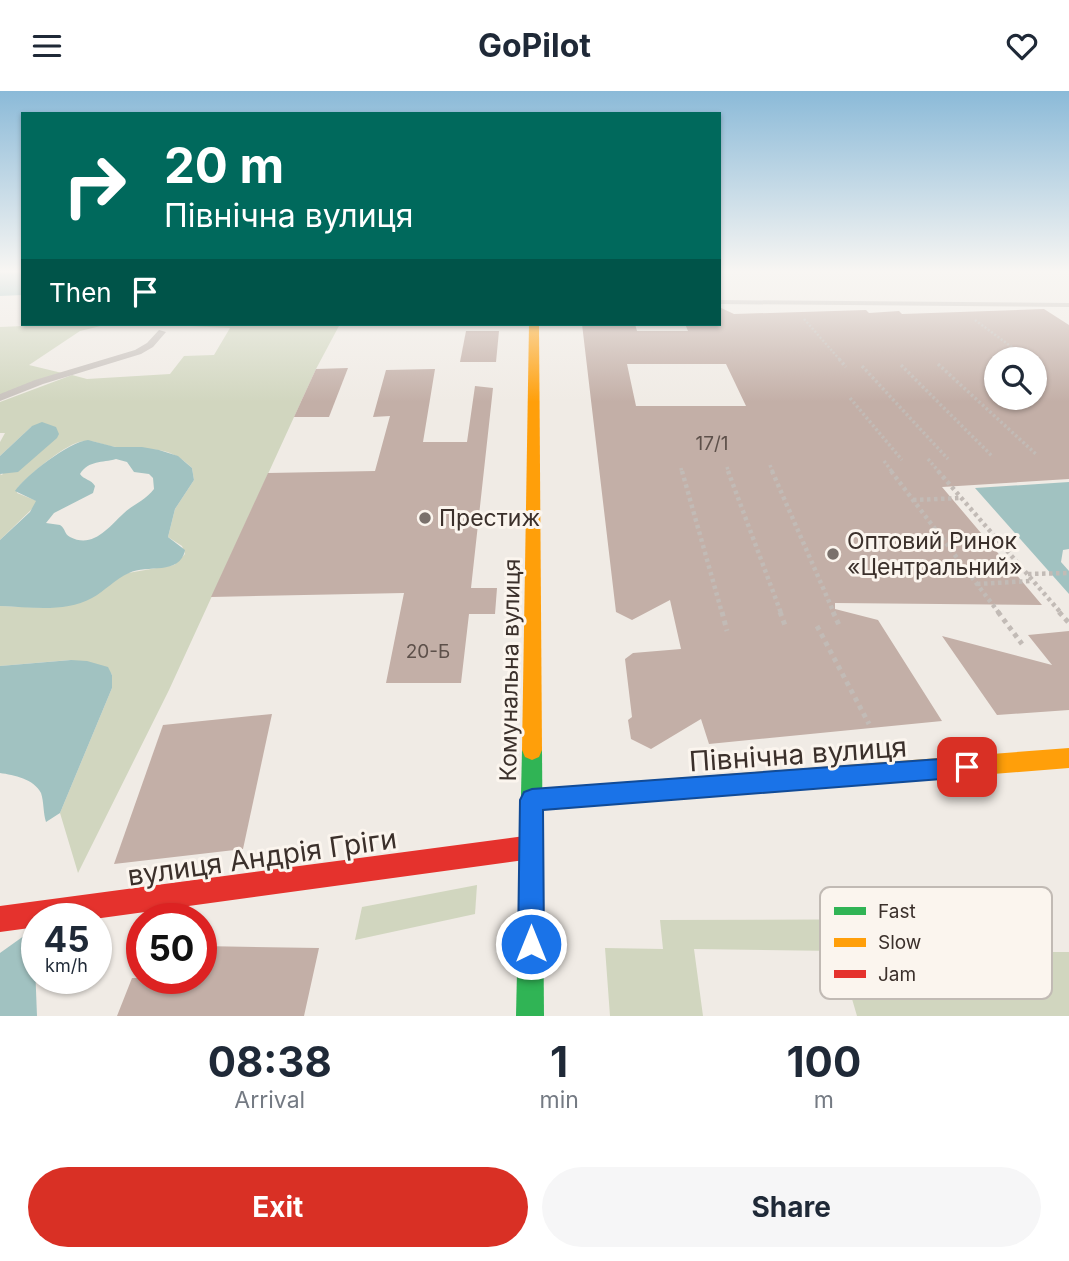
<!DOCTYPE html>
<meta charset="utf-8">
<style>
:root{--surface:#fff;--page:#f6f6f7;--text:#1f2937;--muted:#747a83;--accent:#d93025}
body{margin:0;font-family:Inter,sans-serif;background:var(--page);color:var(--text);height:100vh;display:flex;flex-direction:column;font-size:26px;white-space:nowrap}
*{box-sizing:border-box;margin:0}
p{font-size:23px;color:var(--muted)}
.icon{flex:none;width:38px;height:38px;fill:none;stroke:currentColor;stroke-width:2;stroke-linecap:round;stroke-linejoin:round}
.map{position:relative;height:925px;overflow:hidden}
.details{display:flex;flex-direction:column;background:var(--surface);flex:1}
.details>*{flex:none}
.banner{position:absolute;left:21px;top:21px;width:700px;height:214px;border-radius:0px;box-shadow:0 2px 5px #0004;background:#00695c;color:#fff;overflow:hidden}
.fabs{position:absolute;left:984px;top:256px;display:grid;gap:14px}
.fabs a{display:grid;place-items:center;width:63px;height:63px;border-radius:50%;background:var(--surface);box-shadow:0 2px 5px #0004;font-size:35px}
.speed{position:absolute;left:21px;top:812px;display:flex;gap:14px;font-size:35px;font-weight:700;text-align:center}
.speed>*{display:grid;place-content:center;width:91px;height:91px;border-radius:50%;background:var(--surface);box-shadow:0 2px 5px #0004;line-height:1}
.speed small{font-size:18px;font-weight:400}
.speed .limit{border:10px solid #d22;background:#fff;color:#111}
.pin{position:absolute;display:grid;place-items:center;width:60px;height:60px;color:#fff;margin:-30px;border-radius:14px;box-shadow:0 4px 10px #0006}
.me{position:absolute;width:77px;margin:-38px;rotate:0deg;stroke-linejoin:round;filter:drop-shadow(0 0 5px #0008)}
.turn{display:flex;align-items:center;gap:24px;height:147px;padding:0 28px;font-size:32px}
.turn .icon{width:91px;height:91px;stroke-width:2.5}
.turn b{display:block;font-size:49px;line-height:60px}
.then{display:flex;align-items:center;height:66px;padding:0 28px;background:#0003;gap:14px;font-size:26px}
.eta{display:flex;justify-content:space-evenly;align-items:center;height:119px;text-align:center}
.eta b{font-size:42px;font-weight:700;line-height:49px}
.cta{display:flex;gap:14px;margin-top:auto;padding:14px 28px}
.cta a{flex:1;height:80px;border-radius:42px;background:var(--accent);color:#fff;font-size:28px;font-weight:700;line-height:80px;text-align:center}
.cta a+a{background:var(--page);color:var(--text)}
header{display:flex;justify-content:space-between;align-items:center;height:91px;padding:0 28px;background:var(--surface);font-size:32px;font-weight:700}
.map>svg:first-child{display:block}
.green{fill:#d1d6bf}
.water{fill:#a1c2c1;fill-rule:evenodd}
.building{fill:#c3afa7;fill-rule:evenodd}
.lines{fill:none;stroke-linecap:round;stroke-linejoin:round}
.path-far3{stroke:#c2bbb6;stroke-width:2.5;stroke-dasharray:2 2;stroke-linecap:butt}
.path-far2{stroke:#c2bbb6;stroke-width:3.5;stroke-dasharray:2.5 2.5;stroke-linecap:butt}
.path-far1{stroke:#c2bbb6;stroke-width:4.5;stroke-dasharray:3.5 3.5;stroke-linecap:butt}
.path{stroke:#c2bbb6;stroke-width:5;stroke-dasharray:4.5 4.5;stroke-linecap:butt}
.lane{fill:#c9c3be;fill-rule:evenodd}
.fast{fill:#30b455;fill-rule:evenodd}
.slow{fill:#ff9f0a;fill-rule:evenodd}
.jam{fill:#e5322d;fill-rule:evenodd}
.route{fill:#1a73e8;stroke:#114b97;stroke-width:2}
.poi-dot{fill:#7a716c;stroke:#fbf5ee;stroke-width:2.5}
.labels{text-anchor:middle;stroke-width:6;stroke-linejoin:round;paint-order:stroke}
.number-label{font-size:19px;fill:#5d504a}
.poi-label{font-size:23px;fill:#3b302b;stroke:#fbf5ee;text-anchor:start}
.street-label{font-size:23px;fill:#3b302b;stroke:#fbf5ee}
.near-street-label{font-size:28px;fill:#3b302b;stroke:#fbf5ee}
.key{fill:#fbf5ee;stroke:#c1bab4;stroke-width:2}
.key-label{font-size:19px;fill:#3b302b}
</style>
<header><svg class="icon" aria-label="menu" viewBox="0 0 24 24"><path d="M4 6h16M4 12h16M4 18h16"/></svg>GoPilot<svg class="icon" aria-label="heart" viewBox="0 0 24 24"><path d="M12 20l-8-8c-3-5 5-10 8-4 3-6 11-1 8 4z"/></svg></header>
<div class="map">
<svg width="1069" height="925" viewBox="0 0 1069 925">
<rect width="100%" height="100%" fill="#f0ebe5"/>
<g class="green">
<path d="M69,233H109L80,240L29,274L62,282L0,305V236Z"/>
<path d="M150,233H340L316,278L169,599L78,782L60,722L112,597V583L70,569L0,575V515L50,517L128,482L174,474L185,463L182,455L168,446L175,418L194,389L192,377C166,351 146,361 116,356C103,355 93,347 79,351C62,356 30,383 18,396L17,402L37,410L35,415L0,449V383L2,384L32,335L0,365V351L5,342H0V311L72,284L87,288L170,283L184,265L214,264L230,237Z"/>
<path d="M477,794L475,823L355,849L362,816Z"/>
<path d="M943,828L956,861H1069V925H857L838,860L694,858L703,925H610L605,857L663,858L660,829Z"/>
</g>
<g class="water">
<path d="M0,181H23V204L0,205Z"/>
<path d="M42,331L56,336L59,343L57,347L18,381L0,383V365L32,335Z"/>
<path d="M88,349L115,356H142L159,359L178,365L192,377L194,389L175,418L168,446L185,459C180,485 147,473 129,482C115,488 105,500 92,507C64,522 31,516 0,515V449L30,421L36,410L15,400C26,384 69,351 88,349ZM116,368L127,371L134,381L149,383L153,387L154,398C145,410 133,413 123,423C109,436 93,458 70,446C64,443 66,438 60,434L46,432L54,422L93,402L95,395C91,388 84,389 80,383C89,369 102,372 116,368Z"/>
<path d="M1069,391V458L1063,459L1061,471L1069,480V503L975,397Z"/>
<path d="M71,569L87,570L108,576L112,584V597L60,722L46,731C43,722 44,711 41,702C34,688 14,684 0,682V575Z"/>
<path d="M28,842L35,874L37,925H0V862Z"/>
</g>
<g class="building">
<path d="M719,216L734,223L866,219L869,222L899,220L902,223L1044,218L1069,234V388L942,396L1042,514L835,512V518L878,529L942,630L709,653L701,628L651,658L631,648L628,629L632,626L625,568L633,562L681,558L670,509L632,529L616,521L582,233H635L637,240H688L685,233H719ZM996,268H1034V306H996ZM627,273H726L746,315H636Z"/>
<path d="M466,240H499L496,271H460Z"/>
<path d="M348,277L329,326H294L316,278Z"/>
<path d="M435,278L423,351H467L475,295L493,297L471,497H497L495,523H469L461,592H386L404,502L211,506L268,382L375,380L390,325L373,326L386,279Z"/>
<path d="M1069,540V619L997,624L942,545L1052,574L1028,544Z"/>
<path d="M272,623L243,758L114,773L163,634Z"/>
<path d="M201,855L319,857L304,925H117L132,887H201Z"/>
</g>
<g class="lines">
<g class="path-far3">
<path d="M804,228L841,270"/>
<path d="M975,229L1028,268"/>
</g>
<g class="path-far2">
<path d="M839,268L846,276"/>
<path d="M938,273L1037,364"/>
<path d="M901,274L993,366"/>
<path d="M862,275L948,368"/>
<path d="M850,307L902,369"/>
<path d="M928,368L940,382"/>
<path d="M884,370L893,382"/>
<path d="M770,374L773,382"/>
<path d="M727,376L729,382"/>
<path d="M681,377L682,382"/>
</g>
<g class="path-far1">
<path d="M682,380L722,522"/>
<path d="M728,380L781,522"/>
<path d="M772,380L834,522"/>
<path d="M891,380L999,522"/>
<path d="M938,380L1061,522"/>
<path d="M913,409L961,407"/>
<path d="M1028,483L1069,482"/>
<path d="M977,493L1031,490"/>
</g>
<g class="path">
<path d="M722,521L727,540"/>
<path d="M780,521L786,537"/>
<path d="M833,521L839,534"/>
<path d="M998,521L1022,553"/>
<path d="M1059,521L1069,532"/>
<path d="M817,535L869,633"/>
</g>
<g class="lane">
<path d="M719,209L1069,212V216L719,213Z"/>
<path d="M159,239L166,241L153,256L141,263L43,293L0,310V303L35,289L135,259L147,252Z"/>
</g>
<path class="fast" d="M532,649L539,652L542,659L544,925H516L522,659L525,652Z"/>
<g class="slow">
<path d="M529,233H539L542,659L539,666L532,669L525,666L522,659Z"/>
<path d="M1069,657V677L532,720L524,717L521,709L524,701L532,698Z"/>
</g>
<path class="jam" d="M532,744L540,748L544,756L540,764L532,768L94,828H37V836L0,841V815Z"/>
</g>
<linearGradient id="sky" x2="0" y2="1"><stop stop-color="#8bbad8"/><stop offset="0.58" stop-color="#f8f6f3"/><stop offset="1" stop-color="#f8f6f3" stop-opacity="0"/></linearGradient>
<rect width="1069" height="311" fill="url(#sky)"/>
<path class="route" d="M967,666L974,669L978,676L974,683L967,686L543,719L544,853L540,862L531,866L522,862L518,853L520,709L524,701L532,698Z"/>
<g class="poi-dot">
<circle cx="425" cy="427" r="7"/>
<circle cx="833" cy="463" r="7"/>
</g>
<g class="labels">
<g class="number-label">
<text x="712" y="359">17/1</text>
<text x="428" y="567">20-Б</text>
</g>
<g class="poi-label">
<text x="439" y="435">Престиж</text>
<text x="847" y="458">Оптовий Ринок<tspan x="847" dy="26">«Центральний»</tspan></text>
</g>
<g class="street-label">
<text transform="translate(510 579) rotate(-89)" y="8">Комунальна вулиця</text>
</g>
<g class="near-street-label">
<text transform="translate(798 663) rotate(-4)" y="10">Північна вулиця</text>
<text transform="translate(262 766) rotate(-8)" y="10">вулиця Андрія Гріги</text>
</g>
</g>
<rect x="820" y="796" width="232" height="112" rx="10" class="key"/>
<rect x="834" y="816" width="32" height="8" fill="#30b455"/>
<rect x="834" y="847" width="32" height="9" fill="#ff9f0a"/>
<rect x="834" y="879" width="32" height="8" fill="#e5322d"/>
<g class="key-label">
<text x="878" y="827">Fast</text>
<text x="878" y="858">Slow</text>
<text x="878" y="890">Jam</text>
</g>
</svg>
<div class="fabs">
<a><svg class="icon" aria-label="search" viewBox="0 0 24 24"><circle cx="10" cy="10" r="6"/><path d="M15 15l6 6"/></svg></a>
</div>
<div class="speed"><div>45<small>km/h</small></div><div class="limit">50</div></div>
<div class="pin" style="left:967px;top:676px;background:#d93025"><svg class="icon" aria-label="arrive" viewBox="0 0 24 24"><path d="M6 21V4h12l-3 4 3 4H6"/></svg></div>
<svg class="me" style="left:531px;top:853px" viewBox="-20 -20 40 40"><circle r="17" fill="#1a73e8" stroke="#fff" stroke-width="3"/><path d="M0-11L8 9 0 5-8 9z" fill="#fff"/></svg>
<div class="banner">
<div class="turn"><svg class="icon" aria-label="right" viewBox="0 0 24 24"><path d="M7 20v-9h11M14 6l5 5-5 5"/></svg><div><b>20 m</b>Північна вулиця</div></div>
<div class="then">Then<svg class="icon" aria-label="arrive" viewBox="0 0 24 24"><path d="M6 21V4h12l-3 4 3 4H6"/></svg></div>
</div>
</div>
<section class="details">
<div class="eta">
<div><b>08:38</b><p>Arrival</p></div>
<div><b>1</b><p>min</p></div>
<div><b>100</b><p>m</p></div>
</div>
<div class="cta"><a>Exit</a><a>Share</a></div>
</section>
